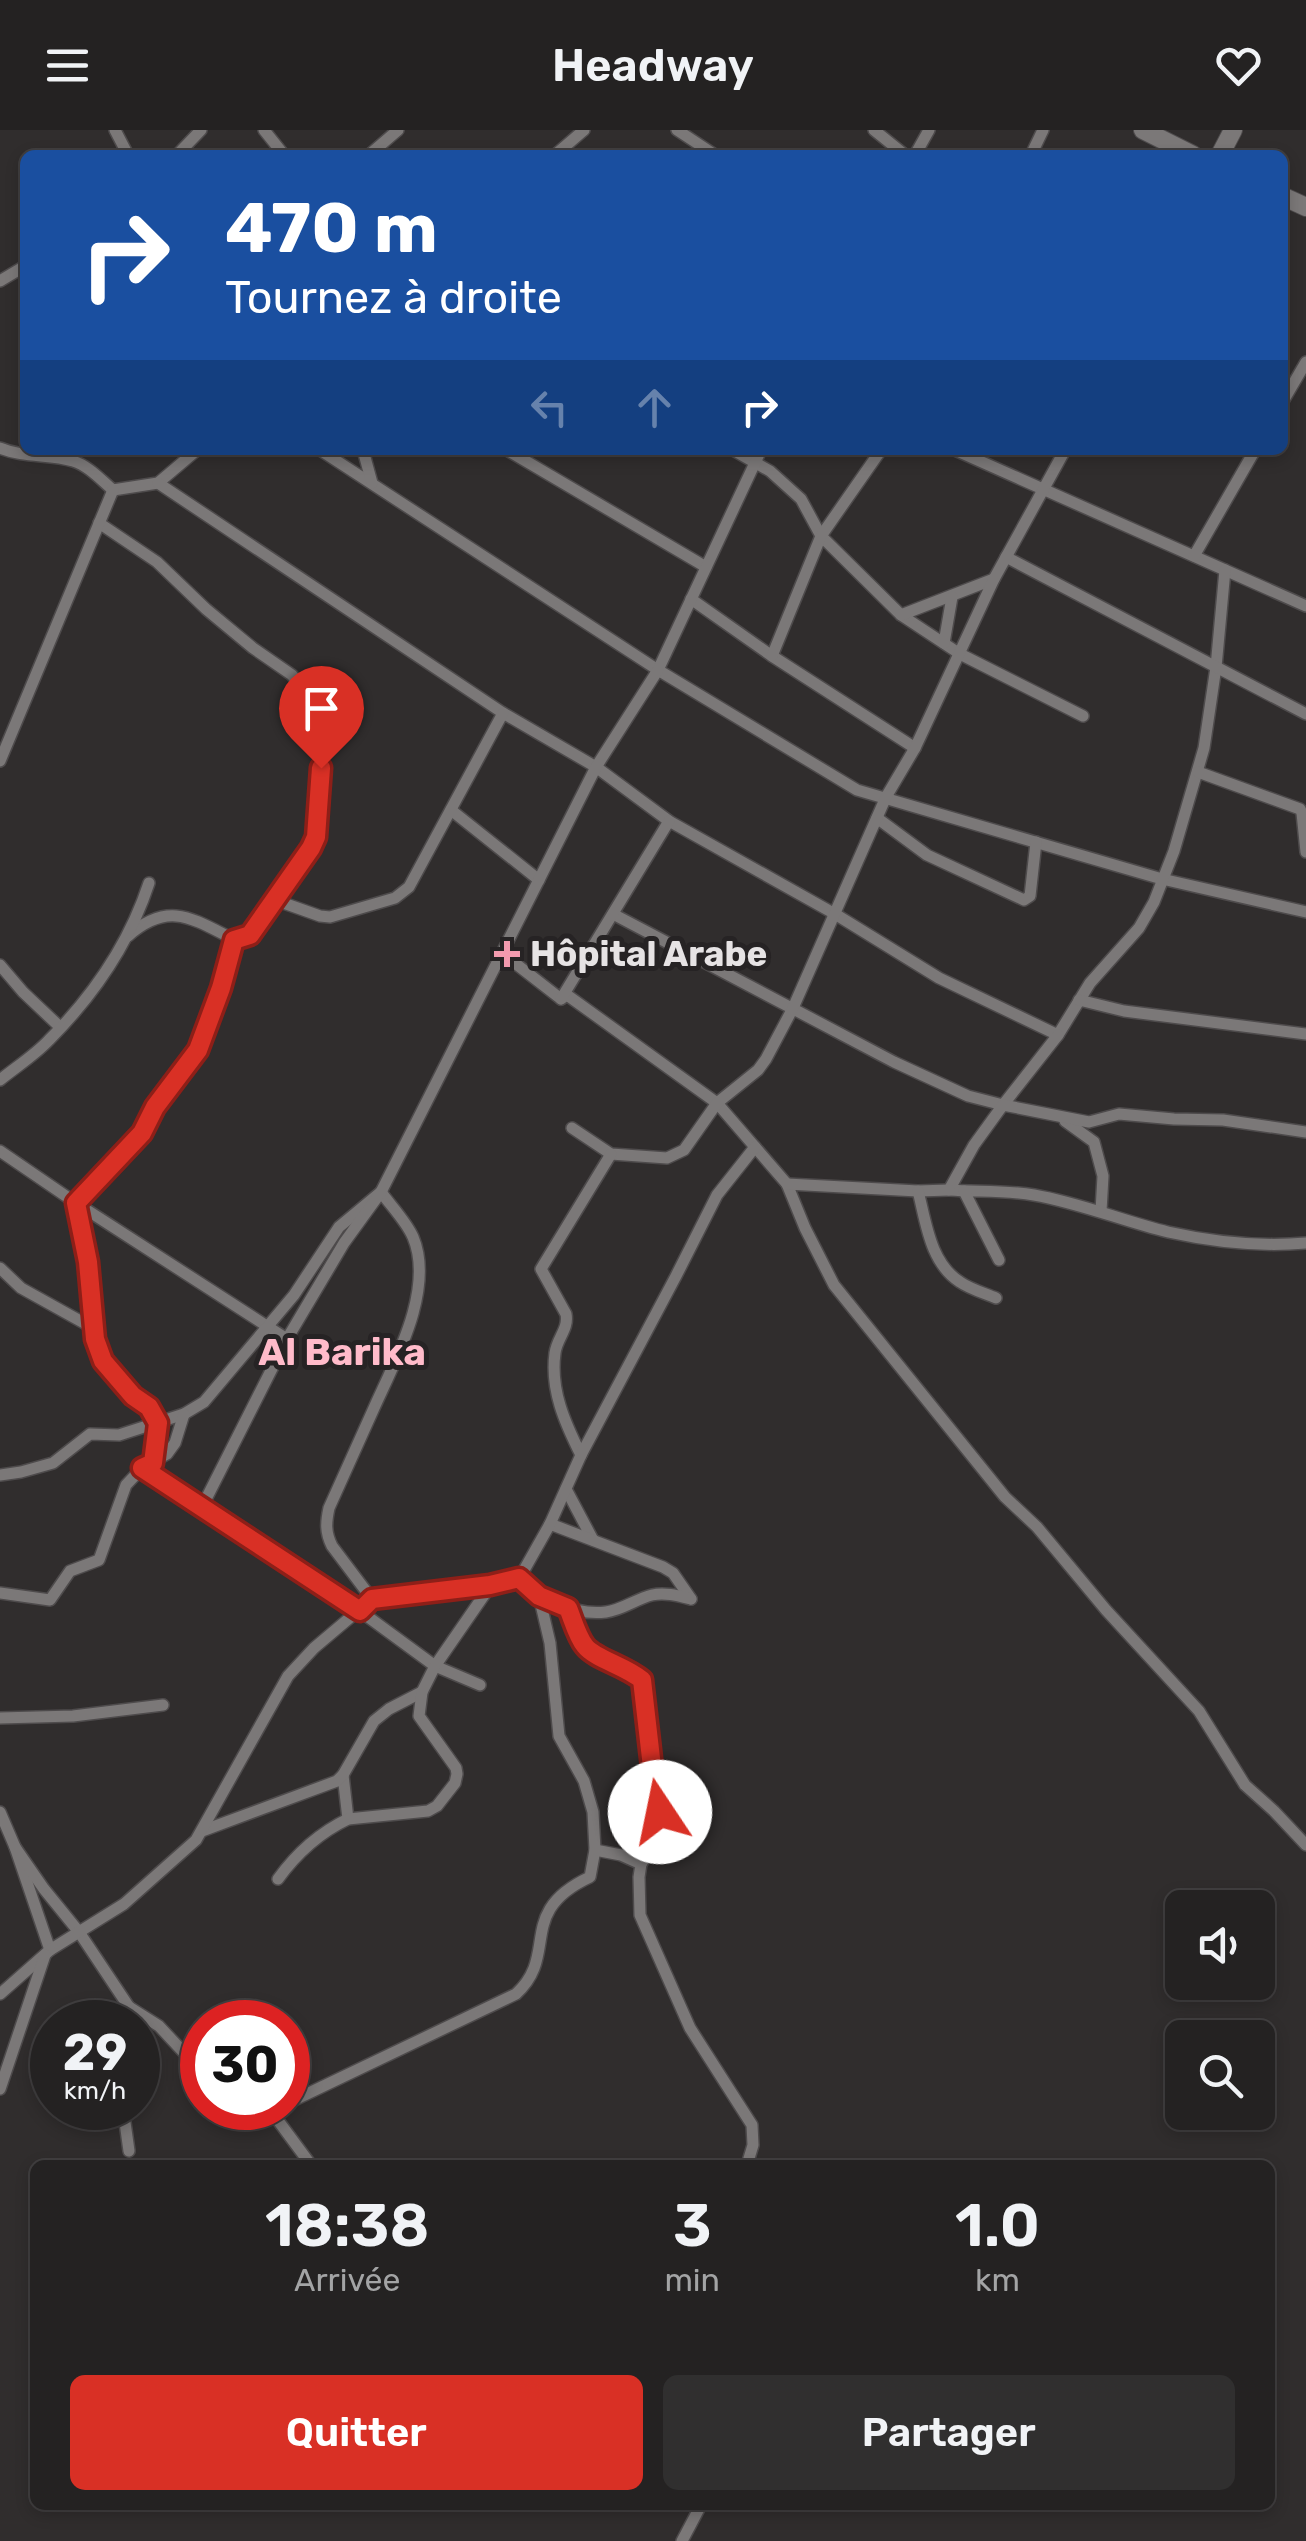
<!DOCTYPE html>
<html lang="fr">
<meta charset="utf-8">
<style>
:root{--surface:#242222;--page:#302f2f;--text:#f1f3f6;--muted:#a3a4a5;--line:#413f40;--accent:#d93025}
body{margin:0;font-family:Rubik,sans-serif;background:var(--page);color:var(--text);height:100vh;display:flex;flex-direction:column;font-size:38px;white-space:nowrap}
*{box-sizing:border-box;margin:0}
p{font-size:32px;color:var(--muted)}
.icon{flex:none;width:55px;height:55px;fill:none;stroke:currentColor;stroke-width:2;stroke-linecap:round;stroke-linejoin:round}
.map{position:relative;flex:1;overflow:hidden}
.sheet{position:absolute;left:30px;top:2030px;width:1245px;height:350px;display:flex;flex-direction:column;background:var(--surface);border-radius:15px;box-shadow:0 5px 15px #0003,0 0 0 2px var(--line)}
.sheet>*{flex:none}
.hud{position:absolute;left:20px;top:20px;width:1268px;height:305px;border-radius:15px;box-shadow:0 5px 15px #0003,0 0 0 2px var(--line);background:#1a4fa0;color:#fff;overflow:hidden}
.fabs{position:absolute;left:1165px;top:1760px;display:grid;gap:20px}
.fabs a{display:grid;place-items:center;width:110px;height:110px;border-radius:15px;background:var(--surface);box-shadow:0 5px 15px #0003,0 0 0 2px var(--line);font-size:50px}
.speed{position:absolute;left:30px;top:1870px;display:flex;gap:20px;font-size:50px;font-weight:700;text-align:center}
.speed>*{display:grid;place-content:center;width:130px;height:130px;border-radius:50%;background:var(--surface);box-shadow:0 5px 15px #0003,0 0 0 2px var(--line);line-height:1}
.speed small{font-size:25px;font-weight:400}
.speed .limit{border:15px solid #d22;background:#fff;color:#111}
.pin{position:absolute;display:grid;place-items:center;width:85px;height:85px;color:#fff;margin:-102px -42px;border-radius:50% 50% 50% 0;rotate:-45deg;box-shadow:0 0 10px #0007}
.pin .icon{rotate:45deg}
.me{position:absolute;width:110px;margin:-55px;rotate:349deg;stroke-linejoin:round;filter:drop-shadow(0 0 8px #0008)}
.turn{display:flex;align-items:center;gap:35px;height:210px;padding:0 40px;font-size:45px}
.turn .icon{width:130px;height:130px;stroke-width:2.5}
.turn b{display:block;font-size:70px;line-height:85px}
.lanes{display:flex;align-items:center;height:95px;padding:0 40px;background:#0003;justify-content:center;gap:50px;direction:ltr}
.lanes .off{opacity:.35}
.eta{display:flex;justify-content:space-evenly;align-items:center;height:170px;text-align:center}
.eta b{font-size:60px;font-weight:600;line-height:70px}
.primary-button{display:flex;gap:20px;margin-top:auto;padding:20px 40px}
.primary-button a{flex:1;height:115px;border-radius:15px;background:var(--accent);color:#fff;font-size:40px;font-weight:600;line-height:115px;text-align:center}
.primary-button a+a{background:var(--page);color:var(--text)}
header{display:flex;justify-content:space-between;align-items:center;height:130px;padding:0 40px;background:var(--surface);font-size:45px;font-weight:600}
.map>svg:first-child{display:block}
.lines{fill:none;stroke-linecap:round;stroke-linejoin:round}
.street-casing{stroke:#4e4b4c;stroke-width:14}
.secondary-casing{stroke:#4e4b4c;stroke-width:20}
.street{stroke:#7b7878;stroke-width:11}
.secondary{stroke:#7b7878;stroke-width:18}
.route-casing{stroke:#8d1f18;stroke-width:25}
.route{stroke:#d93025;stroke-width:18}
.poi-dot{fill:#f29aae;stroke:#262324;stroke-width:4}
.labels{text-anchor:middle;stroke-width:10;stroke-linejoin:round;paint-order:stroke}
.poi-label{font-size:35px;font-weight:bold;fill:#e6e3e4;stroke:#262324;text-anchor:start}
.neighbourhood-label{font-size:38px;font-weight:bold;fill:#ffbbca;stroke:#262324}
</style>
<header><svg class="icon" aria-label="menu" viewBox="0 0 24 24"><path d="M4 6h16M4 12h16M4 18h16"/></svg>Headway<svg class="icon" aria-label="heart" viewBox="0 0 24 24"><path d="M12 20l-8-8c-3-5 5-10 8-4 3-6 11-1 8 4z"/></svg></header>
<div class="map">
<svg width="1306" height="2411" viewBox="0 0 1306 2411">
<rect width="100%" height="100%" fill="#302d2d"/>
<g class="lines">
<g class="street-casing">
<g id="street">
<path d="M115,0L128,25"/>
<path d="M264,0L284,25"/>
<path d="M677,0L715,25"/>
<path d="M874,0L905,25"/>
<path d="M177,25L201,0"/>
<path d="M369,25L398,0"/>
<path d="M555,25L584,0"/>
<path d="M915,25L929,0"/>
<path d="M1031,25L1043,0"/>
<path d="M0,151L25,136"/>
<path d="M1282,273L1306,232"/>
<path d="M0,318C24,328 49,324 73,331C89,336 101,350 113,360L158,353L197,320"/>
<path d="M320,320L658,540L857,660L1162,749L1306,782"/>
<path d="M363,320L372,353"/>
<path d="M507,320L706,437"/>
<path d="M733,320L770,341L801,369L821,406L901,485L960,524L1083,586"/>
<path d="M955,320L1306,476"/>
<path d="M158,353L503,583L596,637L669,691L835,784L939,848L1058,905L1090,853L1139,798L1154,772L1174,721L1204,618L1216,537L1225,440"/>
<path d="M99,393L157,432L206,479L253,518L292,545L319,582L324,604L315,707L311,718L250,805L235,810C193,789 169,770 128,806"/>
<path d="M1194,426L1255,320"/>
<path d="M1006,427L1306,584"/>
<path d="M691,469L772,526L915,618"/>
<path d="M901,485L994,449"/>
<path d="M944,513L952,467"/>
<path d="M772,526L821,406L881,320"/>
<path d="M0,631L113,360"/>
<path d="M1198,642L1300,679L1302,683L1306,722"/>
<path d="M451,680L539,750"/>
<path d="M877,688L927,725L1024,770L1030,766L1036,712"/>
<path d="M275,770L320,786L330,787L395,768L409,757L503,583"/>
<path d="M613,784L894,932L968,966L1003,975L1058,905"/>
<path d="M502,823L561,869L567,865L717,973L787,1054L805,1098L834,1155L1005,1367L1037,1397L1106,1480L1199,1581L1245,1655L1274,1681L1306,1715"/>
<path d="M0,835L23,862L60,897"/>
<path d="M561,869L669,691"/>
<path d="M1079,870L1124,881L1306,904"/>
<path d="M0,950C16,937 35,925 49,910C94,865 129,814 149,753"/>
<path d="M1065,991L1094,1012L1103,1046L1101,1081"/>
<path d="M572,998L611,1024L667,1028L684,1020L717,973L758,940L766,929L793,878L886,667L915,618L994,449L1065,320"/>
<path d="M1306,1002L1223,990L1174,989L1119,984L1089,992L1003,975L974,1015L949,1060C977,1062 1006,1060 1034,1065C1080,1073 1123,1091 1168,1102C1213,1112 1260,1117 1306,1113"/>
<path d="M0,1021L76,1073L287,1209"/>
<path d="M787,1054L918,1061L949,1060"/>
<path d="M918,1061C926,1092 930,1133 960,1152C970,1159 984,1163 996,1168"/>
<path d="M964,1061L999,1130"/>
<path d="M0,1138L21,1158L93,1198"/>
<path d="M581,1325C565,1293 550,1260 555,1223C557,1208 569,1199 566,1184L541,1139L611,1024"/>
<path d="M153,1333L158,1293L149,1277L133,1266L103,1231L95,1209L88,1132L76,1073L142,1003L155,977L198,920L221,858L235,810"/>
<path d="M142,1338L360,1481L435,1536L480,1555"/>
<path d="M0,1345L21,1342L53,1333L90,1304L119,1305L184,1284L204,1272L294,1165L339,1097L381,1062C391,1076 406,1091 413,1107C435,1159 395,1231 374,1278C359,1311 344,1344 329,1378C326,1392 325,1402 332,1416L372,1469"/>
<path d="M566,1359L593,1410"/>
<path d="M202,1377L287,1209L344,1113L381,1062L596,637L658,540L761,320"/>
<path d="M550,1394L663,1437L673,1443L691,1469"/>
<path d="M519,1449C543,1469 573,1486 606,1482C622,1480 636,1469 652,1465C665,1462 679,1466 691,1469"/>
<path d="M0,1463L50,1470L70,1441L99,1430L126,1355L142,1338L167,1324L175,1313L184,1284"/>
<path d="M568,1478C573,1490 577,1506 585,1516C595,1529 626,1536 642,1550L652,1637L661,1682L659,1707L641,1734"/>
<path d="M0,1588L73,1586L163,1575"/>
<path d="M343,1645L348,1689"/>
<path d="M0,1682L15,1717L50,1820"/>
<path d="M202,1701L337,1651L343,1645L374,1591L389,1579L422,1562"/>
<path d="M15,1717L44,1759L79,1802L129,1877L128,1892"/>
<path d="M595,1720L621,1725L641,1734L639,1747L640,1785L690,1898L752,1995L753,2015L747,2035"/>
<path d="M278,1749C296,1724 321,1702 348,1689L428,1681L437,1676L455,1653L457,1644L456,1638L419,1586L422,1562L435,1536L491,1455"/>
<path d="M0,1864L50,1820L124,1774L196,1710L288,1546L314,1518L372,1469L491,1455L519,1449L550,1394L581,1325L676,1146L717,1065L755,1017"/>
<path d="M129,1877L159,1896L202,1942"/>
<path d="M0,1959L45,1825"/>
<path d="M288,1973L516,1864C560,1824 515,1782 590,1747L595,1720L593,1682L584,1651L559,1606L550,1513L539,1466"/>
<path d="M123,1978L129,2021"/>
<path d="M264,1978L271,1981L311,2035"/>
<path d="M682,2411L701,2375"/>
</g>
</g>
<g class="secondary-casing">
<g id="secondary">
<path d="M1143,0L1193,25"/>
<path d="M1220,25L1233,0"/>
<path d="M1282,66L1306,77"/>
</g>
</g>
<use href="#street" class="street"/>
<use href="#secondary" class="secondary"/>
</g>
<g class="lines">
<g class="route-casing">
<path id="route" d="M321,638L316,707L311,718L250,805L234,810L221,858L198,920L155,977L142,1003L76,1073L88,1132L95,1209L103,1231L133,1266L149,1277L158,1293L153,1333L142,1338L360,1481L372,1469L490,1455L519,1448L539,1466L568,1478C573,1490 577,1506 585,1516C595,1529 626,1536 642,1550L652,1637L660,1682"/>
</g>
<use href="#route" class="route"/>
</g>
<path class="poi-dot" d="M502 809h10v10h10v10h-10v10h-10v-10h-10v-10h10z"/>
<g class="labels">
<g class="poi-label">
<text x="530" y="836">Hôpital Arabe</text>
</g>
<g class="neighbourhood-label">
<text x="342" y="1235">Al Barika</text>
</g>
</g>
</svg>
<div class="fabs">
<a><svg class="icon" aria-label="sound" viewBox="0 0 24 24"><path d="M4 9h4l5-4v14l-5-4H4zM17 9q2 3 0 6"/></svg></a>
<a><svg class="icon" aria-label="search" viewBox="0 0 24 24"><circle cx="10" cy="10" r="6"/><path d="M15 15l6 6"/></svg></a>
</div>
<div class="speed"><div>29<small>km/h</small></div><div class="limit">30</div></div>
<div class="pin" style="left:321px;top:638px;background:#d93025"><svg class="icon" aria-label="arrive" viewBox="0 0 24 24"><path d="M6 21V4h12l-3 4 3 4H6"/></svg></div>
<svg class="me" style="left:660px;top:1682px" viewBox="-20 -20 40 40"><circle r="19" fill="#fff"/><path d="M0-13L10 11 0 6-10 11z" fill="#d93025"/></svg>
<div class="hud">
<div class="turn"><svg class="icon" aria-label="right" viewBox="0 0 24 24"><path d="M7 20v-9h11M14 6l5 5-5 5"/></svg><div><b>470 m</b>Tournez à droite</div></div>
<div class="lanes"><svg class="icon off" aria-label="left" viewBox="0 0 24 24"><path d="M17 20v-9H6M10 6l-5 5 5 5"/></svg><svg class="icon off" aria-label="ahead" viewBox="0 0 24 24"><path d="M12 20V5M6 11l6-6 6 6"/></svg><svg class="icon" aria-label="right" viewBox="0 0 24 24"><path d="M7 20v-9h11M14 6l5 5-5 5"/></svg></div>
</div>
<section class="sheet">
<div class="eta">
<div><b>18:38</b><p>Arrivée</p></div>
<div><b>3</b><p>min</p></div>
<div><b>1.0</b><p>km</p></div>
</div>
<div class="primary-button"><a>Quitter</a><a>Partager</a></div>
</section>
</div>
